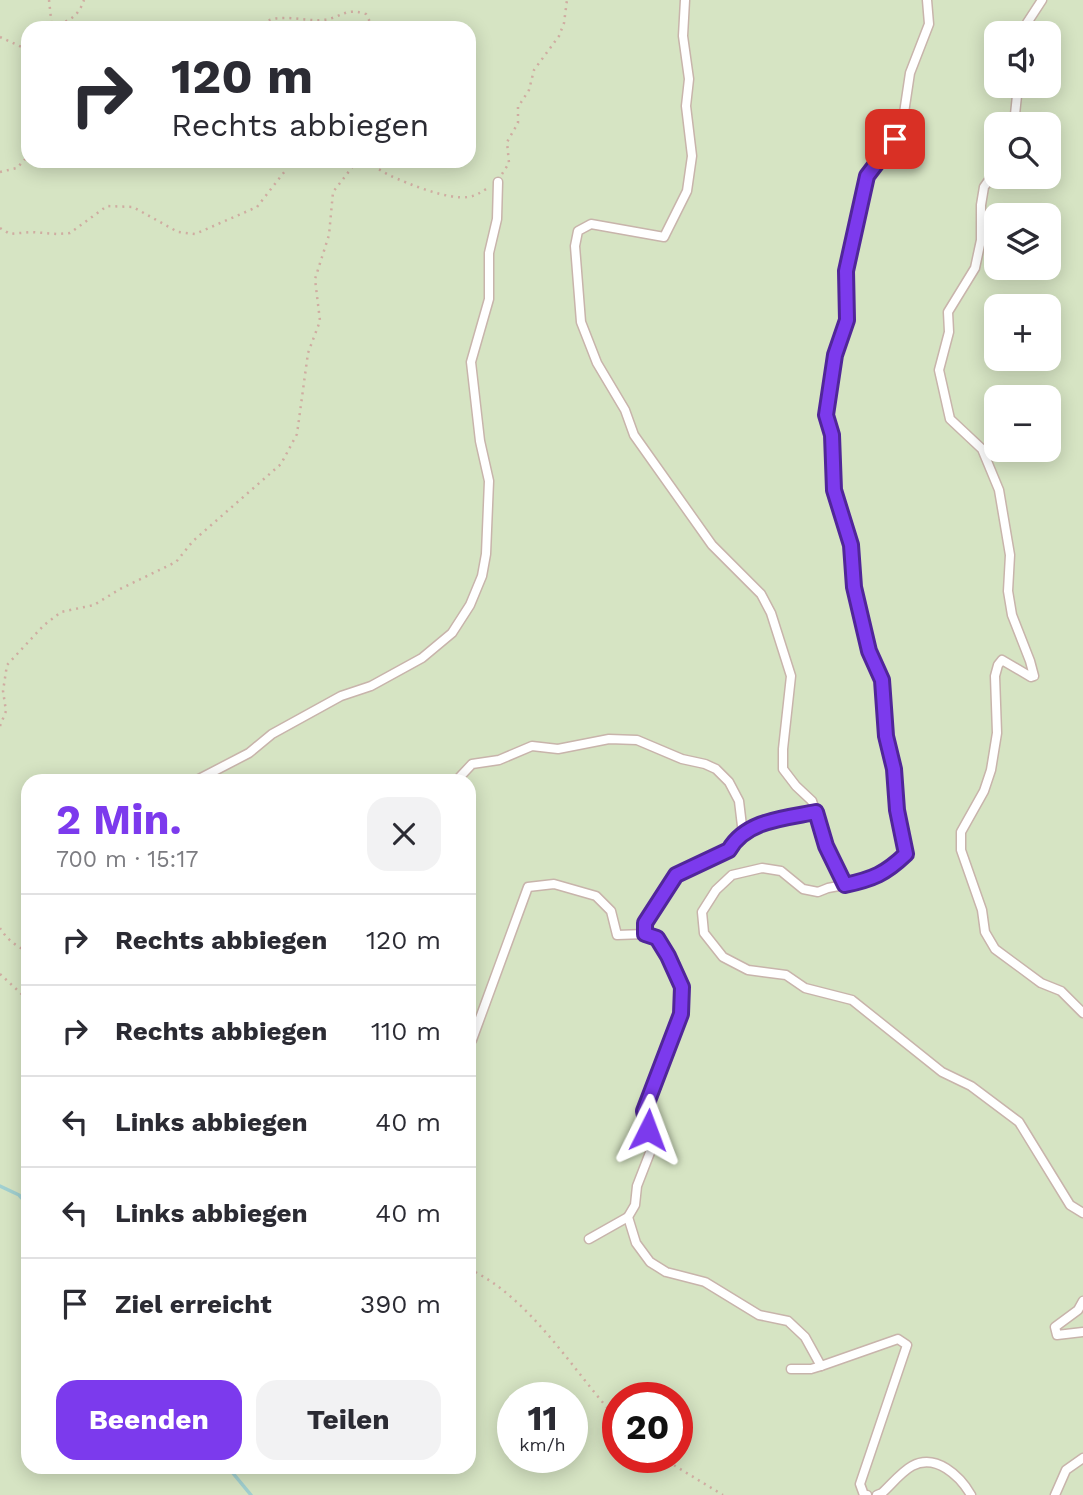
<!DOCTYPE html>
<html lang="de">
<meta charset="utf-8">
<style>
:root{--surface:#fff;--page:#f2f2f3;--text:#2b2b33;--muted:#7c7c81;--line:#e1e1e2;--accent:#7c3aed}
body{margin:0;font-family:"Work Sans",sans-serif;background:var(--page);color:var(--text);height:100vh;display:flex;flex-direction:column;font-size:26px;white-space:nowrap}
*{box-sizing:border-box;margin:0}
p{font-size:23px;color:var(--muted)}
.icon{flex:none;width:38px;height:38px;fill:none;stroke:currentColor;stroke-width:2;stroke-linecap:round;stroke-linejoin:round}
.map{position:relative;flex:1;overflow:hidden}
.panel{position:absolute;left:21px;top:774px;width:455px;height:700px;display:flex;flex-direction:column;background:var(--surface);border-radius:21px;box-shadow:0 4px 18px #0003}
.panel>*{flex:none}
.banner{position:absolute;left:21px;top:21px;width:455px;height:147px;border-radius:21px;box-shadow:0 4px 18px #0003;background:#fff;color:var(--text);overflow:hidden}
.controls{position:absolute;left:984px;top:21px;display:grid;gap:14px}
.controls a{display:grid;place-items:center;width:77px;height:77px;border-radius:14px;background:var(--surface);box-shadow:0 4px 18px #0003;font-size:35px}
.speed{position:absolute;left:497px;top:1382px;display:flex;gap:14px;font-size:35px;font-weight:700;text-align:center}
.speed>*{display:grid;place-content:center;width:91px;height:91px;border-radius:50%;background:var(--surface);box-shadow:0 4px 18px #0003;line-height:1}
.speed small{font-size:18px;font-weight:400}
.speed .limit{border:10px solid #d22;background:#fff;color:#111}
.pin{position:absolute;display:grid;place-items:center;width:60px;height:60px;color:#fff;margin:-30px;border-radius:14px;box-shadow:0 4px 10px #0006}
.me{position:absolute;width:77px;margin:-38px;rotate:3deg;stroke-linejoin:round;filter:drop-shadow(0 0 5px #0008)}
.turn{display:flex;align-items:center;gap:24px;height:147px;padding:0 35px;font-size:32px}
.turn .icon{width:91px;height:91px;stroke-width:2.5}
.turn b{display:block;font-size:49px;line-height:60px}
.round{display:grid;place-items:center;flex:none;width:74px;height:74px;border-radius:21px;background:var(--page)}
.overview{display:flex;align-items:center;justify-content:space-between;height:119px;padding:0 35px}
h1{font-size:42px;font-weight:700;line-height:52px;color:var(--accent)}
.action{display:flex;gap:14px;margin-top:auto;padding:14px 35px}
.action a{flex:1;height:80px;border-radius:21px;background:var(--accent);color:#fff;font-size:28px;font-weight:700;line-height:80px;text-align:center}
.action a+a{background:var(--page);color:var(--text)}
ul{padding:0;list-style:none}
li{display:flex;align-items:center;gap:21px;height:91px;padding:0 35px;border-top:2px solid var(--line)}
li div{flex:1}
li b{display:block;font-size:26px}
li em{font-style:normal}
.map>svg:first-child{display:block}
.green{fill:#d6e4c3;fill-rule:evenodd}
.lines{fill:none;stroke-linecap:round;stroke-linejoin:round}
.stream{stroke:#a1d0d0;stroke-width:3.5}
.lane-casing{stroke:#c8b4ab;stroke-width:11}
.path{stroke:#cfaca1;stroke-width:2.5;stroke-dasharray:2 5;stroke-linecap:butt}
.lane{stroke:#fff;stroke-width:8}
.route-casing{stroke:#51269a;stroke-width:18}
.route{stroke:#7c3aed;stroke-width:12}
</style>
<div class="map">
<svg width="1083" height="1495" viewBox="0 0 1083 1495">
<rect width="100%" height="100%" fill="#f9ede3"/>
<path class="green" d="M0,0H1083V1495H0ZM28,28H469V161H28ZM996,33H1048V86H996ZM996,124H1048V177H996ZM996,215H1048V268H996ZM996,306H1048V359H996ZM996,397H1048V450H996ZM28,780H469V1466H28ZM513,1398H572V1458H513ZM618,1398H677V1458H618Z"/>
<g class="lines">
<g class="stream">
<path d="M0,1186L19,1195L28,1205"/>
<path d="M227,1466L251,1495"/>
</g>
<g class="lane-casing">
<g id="lane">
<path d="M685,0L683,36L689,79L686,106L692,156L687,191L664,237L591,224L578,231L575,246L581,322L597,363L625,410L634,435L712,545L761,594L771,613L791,676L783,749V769L796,786L812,801L826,846L845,885"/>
<path d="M927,0L929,24L910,73L904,113L895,139L867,176L846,271L847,320L835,354L826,415L832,435L834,490L851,545L854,587L869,651L882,680L886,736L894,769L897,810L906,854L889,870L865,881L828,888L818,892L803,889L781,871L762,868L732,875L716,890L702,912L704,933L723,957L748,970L786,975L805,988L852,1000L942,1072L971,1086L1019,1122L1070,1205L1083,1213"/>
<path d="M1024,33L1027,23L1042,0"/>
<path d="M1014,124L1018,86"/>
<path d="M996,170L984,187L981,205V240L975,268L948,312L949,332L939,370L950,419L982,449L999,490L1010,555L1008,591L1012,615L1030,661L1034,676L1031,677L1002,660L998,665L995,676L997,733L991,770L984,791L961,832V850L982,910L985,932L995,949L1041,983L1061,991L1083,1013"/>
<path d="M197,780L249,753L272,734L341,696L371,686L422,658L452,633L470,605L482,576L486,554L489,481L480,441L471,362L489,299V253L497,219L498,182"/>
<path d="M457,780L472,764L499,760L532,746L558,749L609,739L637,740L682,759L705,764L716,769L729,782L739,801L742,826L750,829L760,824L816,812"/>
<path d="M750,829L734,842L729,850L676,875L645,923V934L657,938L668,955L682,987L681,1014L644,1111L651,1150L637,1186L635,1205L628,1217L636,1243L650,1262L666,1272L705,1282L759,1315L788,1321L805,1337L821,1366L898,1339L907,1345L860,1484L864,1495H867"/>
<path d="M469,1042L472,1040L528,887L554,884L596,896L611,911L617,935L645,934"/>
<path d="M589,1239L628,1217"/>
<path d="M1083,1301L1078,1310L1055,1327L1057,1335L1083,1332"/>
<path d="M791,1369H811L821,1366"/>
<path d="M877,1495L882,1493C891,1485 901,1472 912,1466C936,1453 960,1476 971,1495"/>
<path d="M1055,1495L1066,1470L1083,1458"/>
</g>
</g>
<g class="path">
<path d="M49,0L52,28"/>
<path d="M52,26C70,21 78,17 84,0"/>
<path d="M257,28C274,10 301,22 323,20C342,18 344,7 366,14L373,28"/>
<path d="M0,37L28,50"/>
<path d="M360,161C372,164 379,170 389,175C408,184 448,200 468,197C476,196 481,192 488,188"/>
<path d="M0,172L17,168L28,156"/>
<path d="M502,174L509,163L507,142L518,123V107L529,90L534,70L559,36L564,23L567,0"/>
<path d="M0,228L10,234L31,232L57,234L70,233L107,206L133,207L178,232L195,234L257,207L285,171L288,161"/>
<path d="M0,726L6,711L3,691L7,665L44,625L61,612L94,605L120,589L176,562L193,541L281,464L297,434L308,353L320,321L315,279L329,235L333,192L357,161"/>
<path d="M0,928C5,937 17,948 28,951"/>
<path d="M0,974L28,1000"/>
<path d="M469,1269C530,1297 573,1371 618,1420"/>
<path d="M662,1458L723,1495"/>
</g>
<use href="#lane" class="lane"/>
</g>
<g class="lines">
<g class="route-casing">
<path id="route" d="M648,1130L644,1111L681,1014L682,987L668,956L657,938L645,934V923L676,875L729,850C746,820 786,818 816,812L826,846L845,885C873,879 885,874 906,854L897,810L894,769L886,736L882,680L869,651L854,587L851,545L834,490L832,435L826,415L835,355L847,320L846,271L867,176L895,139"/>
</g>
<use href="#route" class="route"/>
</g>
</svg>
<div class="controls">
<a><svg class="icon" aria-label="sound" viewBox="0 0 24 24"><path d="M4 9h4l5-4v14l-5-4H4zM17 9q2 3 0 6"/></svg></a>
<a><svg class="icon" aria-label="search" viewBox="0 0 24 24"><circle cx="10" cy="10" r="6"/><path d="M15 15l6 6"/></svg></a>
<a><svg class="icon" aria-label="layers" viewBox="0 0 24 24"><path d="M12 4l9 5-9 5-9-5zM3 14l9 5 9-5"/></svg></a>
<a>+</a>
<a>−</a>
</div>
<div class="speed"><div>11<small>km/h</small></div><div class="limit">20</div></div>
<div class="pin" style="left:895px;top:139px;background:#d93025"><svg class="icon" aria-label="arrive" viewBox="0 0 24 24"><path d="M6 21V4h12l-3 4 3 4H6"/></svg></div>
<svg class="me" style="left:648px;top:1130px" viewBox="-20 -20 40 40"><path d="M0-17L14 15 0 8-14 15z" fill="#7c3aed" stroke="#fff" stroke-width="4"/></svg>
<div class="banner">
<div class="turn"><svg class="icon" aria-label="right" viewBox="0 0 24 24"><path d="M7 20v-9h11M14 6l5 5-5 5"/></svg><div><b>120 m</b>Rechts abbiegen</div></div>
</div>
<section class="panel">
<div class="overview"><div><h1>2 Min.</h1><p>700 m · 15:17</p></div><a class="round"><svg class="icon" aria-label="close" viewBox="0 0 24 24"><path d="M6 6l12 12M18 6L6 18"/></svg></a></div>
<ul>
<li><svg class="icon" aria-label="right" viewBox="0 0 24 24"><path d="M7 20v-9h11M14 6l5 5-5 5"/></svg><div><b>Rechts abbiegen</b></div><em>120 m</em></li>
<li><svg class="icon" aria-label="right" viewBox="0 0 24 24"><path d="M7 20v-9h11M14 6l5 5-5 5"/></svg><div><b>Rechts abbiegen</b></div><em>110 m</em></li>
<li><svg class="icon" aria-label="left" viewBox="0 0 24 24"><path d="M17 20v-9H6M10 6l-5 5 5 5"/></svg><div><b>Links abbiegen</b></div><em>40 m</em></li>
<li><svg class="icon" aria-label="left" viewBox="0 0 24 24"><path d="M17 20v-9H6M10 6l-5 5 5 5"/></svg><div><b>Links abbiegen</b></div><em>40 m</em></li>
<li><svg class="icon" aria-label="arrive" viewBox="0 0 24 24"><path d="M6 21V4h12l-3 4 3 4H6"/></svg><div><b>Ziel erreicht</b></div><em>390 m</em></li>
</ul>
<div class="action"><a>Beenden</a><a>Teilen</a></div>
</section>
</div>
